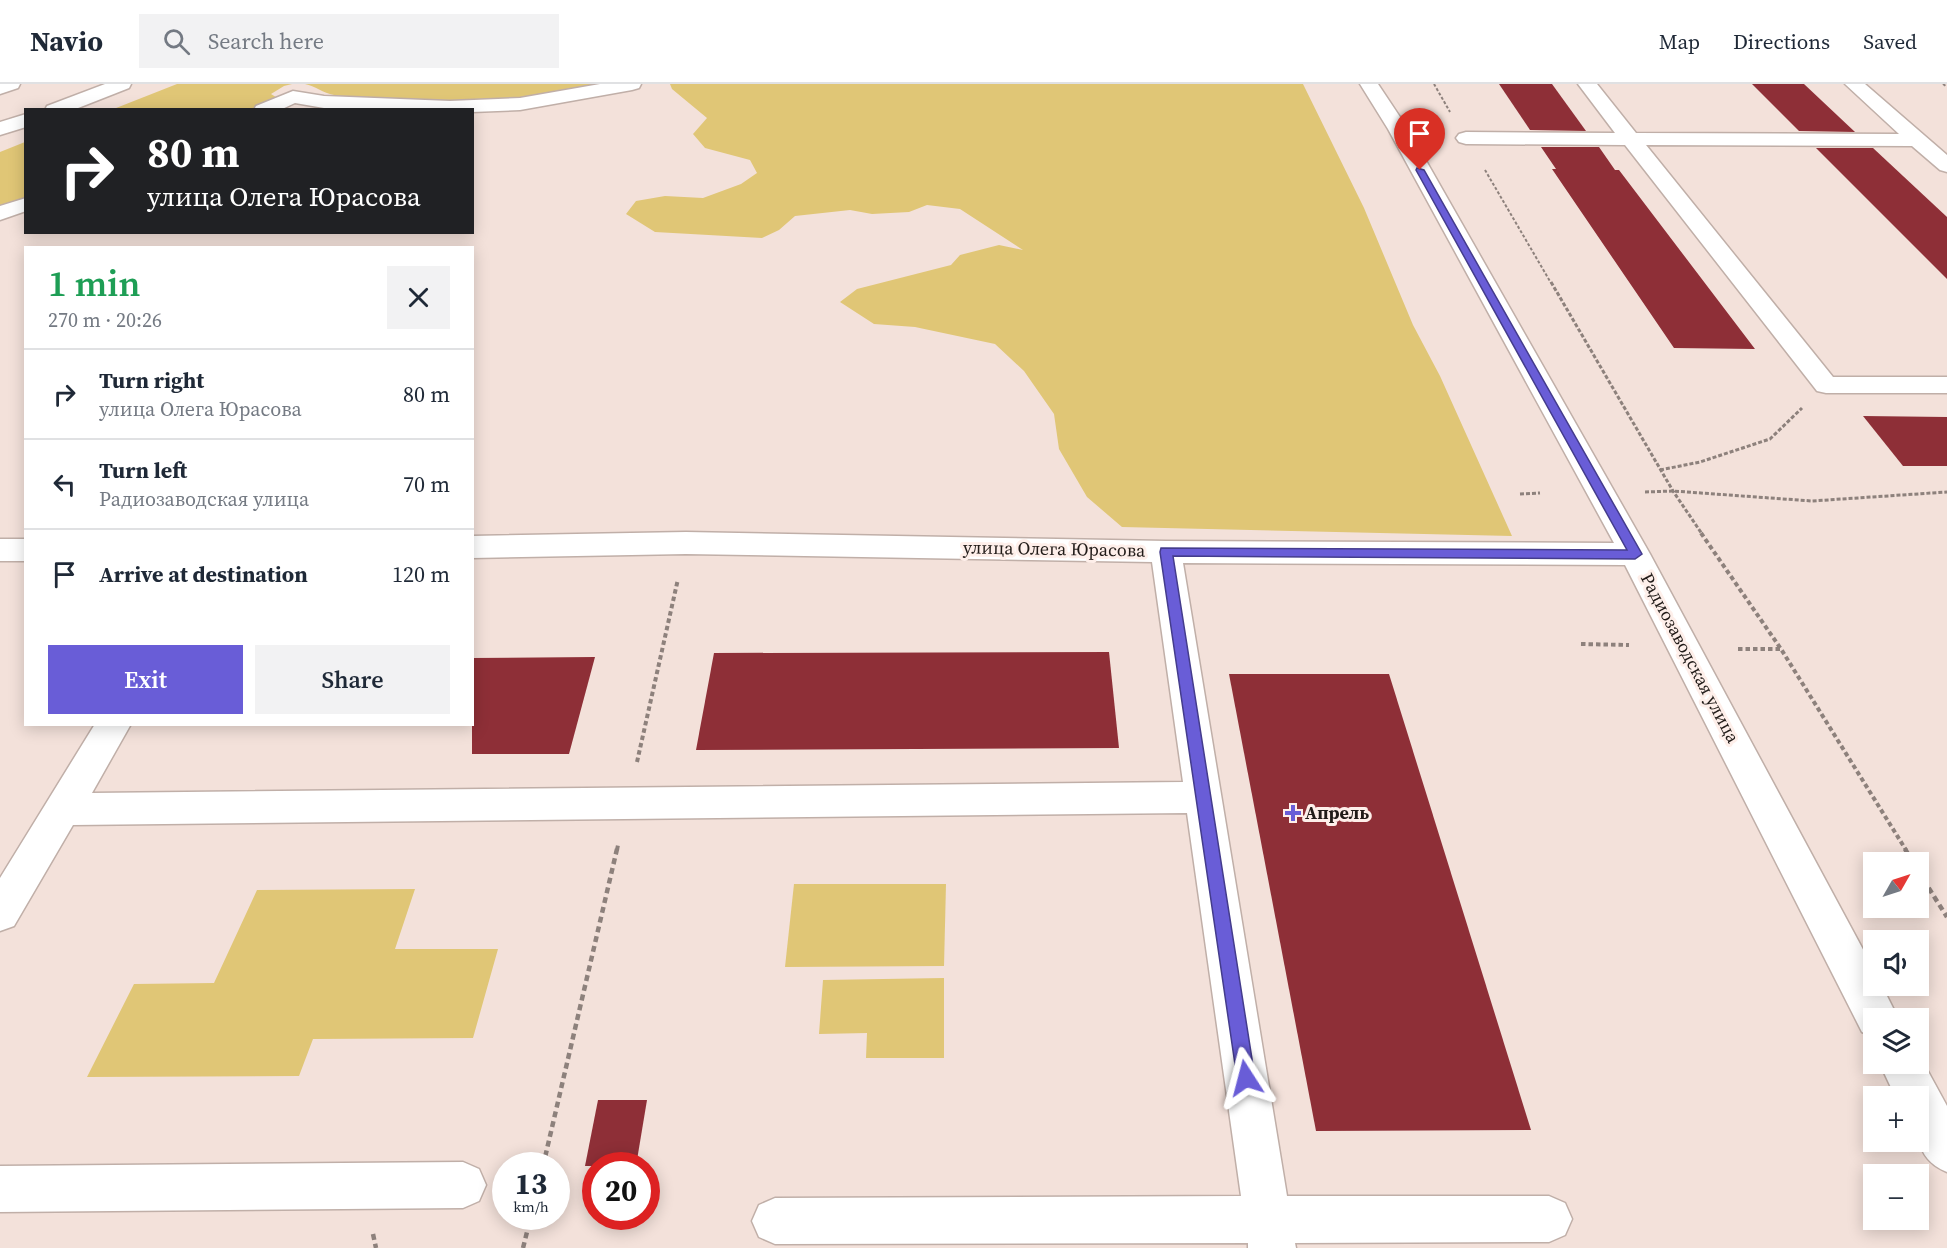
<!DOCTYPE html>
<meta charset="utf-8">
<style>
:root{--surface:#fff;--page:#f2f2f3;--text:#1f2937;--muted:#747a83;--line:#e0e1e3;--accent:#695dd7}
body{margin:0;font-family:"Source Serif 4",serif;background:var(--page);color:var(--text);height:100vh;display:flex;flex-direction:column;font-size:22px;white-space:nowrap}
*{box-sizing:border-box;margin:0}
p{font-size:20px;color:var(--muted)}
.icon{flex:none;width:33px;height:33px;fill:none;stroke:currentColor;stroke-width:2;stroke-linecap:round;stroke-linejoin:round}
.map{position:relative;flex:1;overflow:hidden}
.sheet{position:absolute;left:24px;top:162px;width:450px;height:480px;display:flex;flex-direction:column;background:var(--surface);border-radius:0px;box-shadow:0 3px 15px #0003}
.sheet>*{flex:none}
.hud{position:absolute;left:24px;top:24px;width:450px;height:126px;border-radius:0px;box-shadow:0 3px 15px #0003;background:#202124;color:#fff;overflow:hidden}
.needle{width:39px;rotate:51deg}
.controls{position:absolute;left:1863px;top:768px;display:grid;gap:12px}
.controls a{display:grid;place-items:center;width:66px;height:66px;border-radius:0px;background:var(--surface);box-shadow:0 3px 15px #0003;font-size:30px}
.speed{position:absolute;left:492px;top:1068px;display:flex;gap:12px;font-size:30px;font-weight:700;text-align:center}
.speed>*{display:grid;place-content:center;width:78px;height:78px;border-radius:50%;background:var(--surface);box-shadow:0 3px 15px #0003;line-height:1}
.speed small{font-size:15px;font-weight:400}
.speed .limit{border:9px solid #d22;background:#fff;color:#111}
.pin{position:absolute;display:grid;place-items:center;width:51px;height:51px;color:#fff;margin:-62px -26px;border-radius:50% 50% 50% 0;rotate:-45deg;box-shadow:0 0 6px #0007}
.pin .icon{rotate:45deg}
.me{position:absolute;width:66px;margin:-33px;rotate:351deg;stroke-linejoin:round;filter:drop-shadow(0 0 4px #0008)}
.turn{display:flex;align-items:center;gap:21px;height:126px;padding:0 24px;font-size:27px}
.turn .icon{width:78px;height:78px;stroke-width:2.5}
.turn b{display:block;font-size:42px;line-height:51px}
.round{display:grid;place-items:center;flex:none;width:63px;height:63px;border-radius:0px;background:var(--page)}
.headline{display:flex;align-items:center;justify-content:space-between;height:102px;padding:0 24px}
h1{font-size:36px;font-weight:600;line-height:45px;color:#1e9e55}
.action{display:flex;gap:12px;margin-top:auto;padding:12px 24px}
.action a{flex:1;height:69px;border-radius:0px;background:var(--accent);color:#fff;font-size:24px;font-weight:600;line-height:69px;text-align:center}
.action a+a{background:var(--page);color:var(--text)}
ul{padding:0;list-style:none}
li{display:flex;align-items:center;gap:18px;height:90px;padding:0 24px;border-top:2px solid var(--line)}
li div{flex:1}
li b{display:block;font-size:22px}
li em{font-style:normal}
header{display:flex;align-items:center;gap:36px;box-sizing:border-box;height:84px;padding:0 30px;background:var(--surface);border-bottom:2px solid var(--line)}
header strong{font-size:28px}
nav{display:flex;gap:33px;margin-inline-start:auto;font-size:21px}
.search{width:420px;height:54px;background:var(--page);display:flex;align-items:center;gap:15px;box-sizing:border-box;padding:0 21px;border-radius:0px;color:var(--muted);font-size:22px}
.map>svg:first-child{display:block}
.green{fill:#e0c676}
.building{fill:#8e2f37}
.lines{fill:none;stroke-linecap:round;stroke-linejoin:round}
.minor-casing{stroke:#c0afa8;stroke-width:3}
.path-far3{stroke:#8d817c;stroke-width:2;stroke-dasharray:3 2;stroke-linecap:butt}
.path-far2{stroke:#8d817c;stroke-width:3;stroke-dasharray:4 2;stroke-linecap:butt}
.path-far1{stroke:#8d817c;stroke-width:4;stroke-dasharray:4.5 3;stroke-linecap:butt}
.path{stroke:#8d817c;stroke-width:4.5;stroke-dasharray:6 4;stroke-linecap:butt}
.minor{fill:#fff;fill-rule:evenodd}
.route{fill:#695dd7;stroke:#443c8c;stroke-width:1.5}
.poi-dot{fill:#695dd7;stroke:#feefea;stroke-width:2}
.labels{text-anchor:middle;stroke-width:6;stroke-linejoin:round;paint-order:stroke}
.street-label{font-size:18px;fill:#211b18;stroke:#feefea}
.poi-label{font-size:18px;font-weight:bold;fill:#211b18;stroke:#feefea;text-anchor:start}
</style>
<header>
<strong>Navio</strong>
<div class="search"><svg class="icon" aria-label="search" viewBox="0 0 24 24"><circle cx="10" cy="10" r="6"/><path d="M15 15l6 6"/></svg>Search here</div>
<nav><a>Map</a><a>Directions</a><a>Saved</a></nav>
</header>
<div class="map">
<svg width="1947" height="1164" viewBox="0 0 1947 1164">
<rect width="100%" height="100%" fill="#f3e1da"/>
<g class="green">
<path d="M177,0H292L284,2L271,10L279,15L254,25L111,26Z"/>
<path d="M305,0H614C580,5 547,12 513,15C461,21 386,19 334,11C323,9 315,2 305,0Z"/>
<path d="M670,0H1303L1364,124L1413,241L1440,292L1512,452L1122,443L1087,413L1059,365L1054,330L1024,287L995,260L915,243L874,240L840,218L857,205L951,181L960,171L999,161L1023,166L960,125L927,121L909,128L872,130L850,126L795,132L779,146L762,154L655,148L626,130L636,117L665,112L703,114L741,100L757,89L750,76L705,64L693,50L707,34L672,5Z"/>
<path d="M25,58V117L0,126V68Z"/>
<path d="M794,800H946L944,882L785,883Z"/>
<path d="M415,805L395,865H498L473,954L313,955L299,992L87,993L134,900L214,899L257,806Z"/>
<path d="M944,894V974H866L867,949L819,950L823,896Z"/>
</g>
<g class="building">
<path d="M1499,0H1552L1586,47L1530,46Z"/>
<path d="M1752,0H1804L1855,48L1799,47Z"/>
<path d="M1541,63H1599L1615,86H1619L1755,265L1674,264L1552,85H1556Z"/>
<path d="M1816,64H1873L1947,133V195Z"/>
<path d="M1863,332L1947,333V382H1903Z"/>
<path d="M1109,568L1119,664L696,666L714,569Z"/>
<path d="M595,573L569,670H472V574Z"/>
<path d="M1229,590H1389L1531,1046L1316,1047Z"/>
<path d="M598,1016H647L636,1082H585Z"/>
</g>
<g class="lines">
<g class="minor-casing">
<g id="minor">
<path d="M0,0H20L18,4L0,10Z"/>
<path d="M105,0H131L129,4L73,26H45L47,22Z"/>
<path d="M600,0H641L639,4L632,6L520,26L472,28V26H368L324,24L295,19L280,26H254L256,22L293,7L324,12L450,17L520,14Z"/>
<path d="M1360,0H1378L1408,45L1650,470L1874,886V902H1882L1898,934H1874V953L1862,948L1625,481L1183,479L1287,1112H1549L1565,1119L1572,1135L1565,1151L1549,1158L1295,1159L1296,1164H1248V1159L775,1160L759,1153L752,1137L759,1121L775,1114L1241,1112L1187,729L73,741L14,842L0,847V794L95,640H131L92,709L1183,698L1152,478L686,470L472,474V452L686,448L1166,457L1614,459L1388,45Z"/>
<path d="M1578,0H1597L1636,49L1899,50L1845,0H1865L1947,71V88L1940,86L1912,62L1646,61L1833,293H1947V309H1826L1817,307L1625,61L1466,60L1459,58L1456,54L1459,50L1466,48L1615,49Z"/>
<path d="M26,30V43L0,51V38Z"/>
<path d="M26,114V127L0,136V122Z"/>
<rect x="0" y="455" width="26" height="22"/>
<path d="M1918,969L1947,1022V1088C1912,1074 1918,1045 1918,1012H1895L1880,980H1918Z"/>
<path d="M463,1078L479,1085L486,1101L479,1117L463,1124L0,1128V1082Z"/>
</g>
</g>
<g class="path-far3">
<path d="M1434,0L1450,28"/>
<path d="M1943,0L1947,3"/>
<path d="M1485,86L1551,199"/>
</g>
<g class="path-far2">
<path d="M1551,198L1673,407L1702,450"/>
<path d="M1660,386L1700,378L1770,355L1802,324"/>
<path d="M1645,408L1673,407L1812,417L1947,408"/>
<path d="M1520,410L1540,409"/>
</g>
<g class="path-far1">
<path d="M1701,449L1781,565L1906,766"/>
<path d="M1581,560L1629,561"/>
<path d="M1738,565H1780"/>
<path d="M637,678L678,495"/>
<path d="M617,766L618,761"/>
</g>
<g class="path">
<path d="M1905,765L1913,778"/>
<path d="M1918,787L1947,833"/>
<path d="M543,1082L617,765"/>
<path d="M373,1150L376,1164"/>
<path d="M523,1164L531,1132"/>
</g>
<use href="#minor" class="minor"/>
</g>
<path class="route" d="M1417,84L1424,86L1642,470L1635,475L1173,472L1255,994L1252,1000L1246,1003L1239,1000L1237,994L1160,468L1161,464L1627,466L1416,86Z"/>
<path class="poi-dot" d="M1290 720h6v6h6v6h-6v6h-6v-6h-6v-6h6z"/>
<g class="labels">
<g class="street-label">
<text transform="translate(1054 465) rotate(1)" y="6">улица Олега Юрасова</text>
<text transform="translate(1690 574) rotate(62)" y="6">Радиозаводская улица</text>
</g>
<g class="poi-label">
<text x="1305" y="735">Апрель</text>
</g>
</g>
</svg>
<div class="controls">
<a><svg class="needle" viewBox="-14 -14 28 28"><path d="M0-13l5 13h-10z" fill="#e53935"/><path d="M0 13l5-13h-10z" fill="#747a83"/></svg></a>
<a><svg class="icon" aria-label="sound" viewBox="0 0 24 24"><path d="M4 9h4l5-4v14l-5-4H4zM17 9q2 3 0 6"/></svg></a>
<a><svg class="icon" aria-label="layers" viewBox="0 0 24 24"><path d="M12 4l9 5-9 5-9-5zM3 14l9 5 9-5"/></svg></a>
<a>+</a>
<a>−</a>
</div>
<div class="speed"><div>13<small>km/h</small></div><div class="limit">20</div></div>
<div class="pin" style="left:1420px;top:86px;background:#d93025"><svg class="icon" aria-label="arrive" viewBox="0 0 24 24"><path d="M6 21V4h12l-3 4 3 4H6"/></svg></div>
<svg class="me" style="left:1246px;top:994px" viewBox="-20 -20 40 40"><path d="M0-17L14 15 0 8-14 15z" fill="#695dd7" stroke="#fff" stroke-width="4"/></svg>
<div class="hud">
<div class="turn"><svg class="icon" aria-label="right" viewBox="0 0 24 24"><path d="M7 20v-9h11M14 6l5 5-5 5"/></svg><div><b>80 m</b>улица Олега Юрасова</div></div>
</div>
<section class="sheet">
<div class="headline"><div><h1>1 min</h1><p>270 m · 20:26</p></div><a class="round"><svg class="icon" aria-label="close" viewBox="0 0 24 24"><path d="M6 6l12 12M18 6L6 18"/></svg></a></div>
<ul>
<li><svg class="icon" aria-label="right" viewBox="0 0 24 24"><path d="M7 20v-9h11M14 6l5 5-5 5"/></svg><div><b>Turn right</b><p>улица Олега Юрасова</p></div><em>80 m</em></li>
<li><svg class="icon" aria-label="left" viewBox="0 0 24 24"><path d="M17 20v-9H6M10 6l-5 5 5 5"/></svg><div><b>Turn left</b><p>Радиозаводская улица</p></div><em>70 m</em></li>
<li><svg class="icon" aria-label="arrive" viewBox="0 0 24 24"><path d="M6 21V4h12l-3 4 3 4H6"/></svg><div><b>Arrive at destination</b></div><em>120 m</em></li>
</ul>
<div class="action"><a>Exit</a><a>Share</a></div>
</section>
</div>
